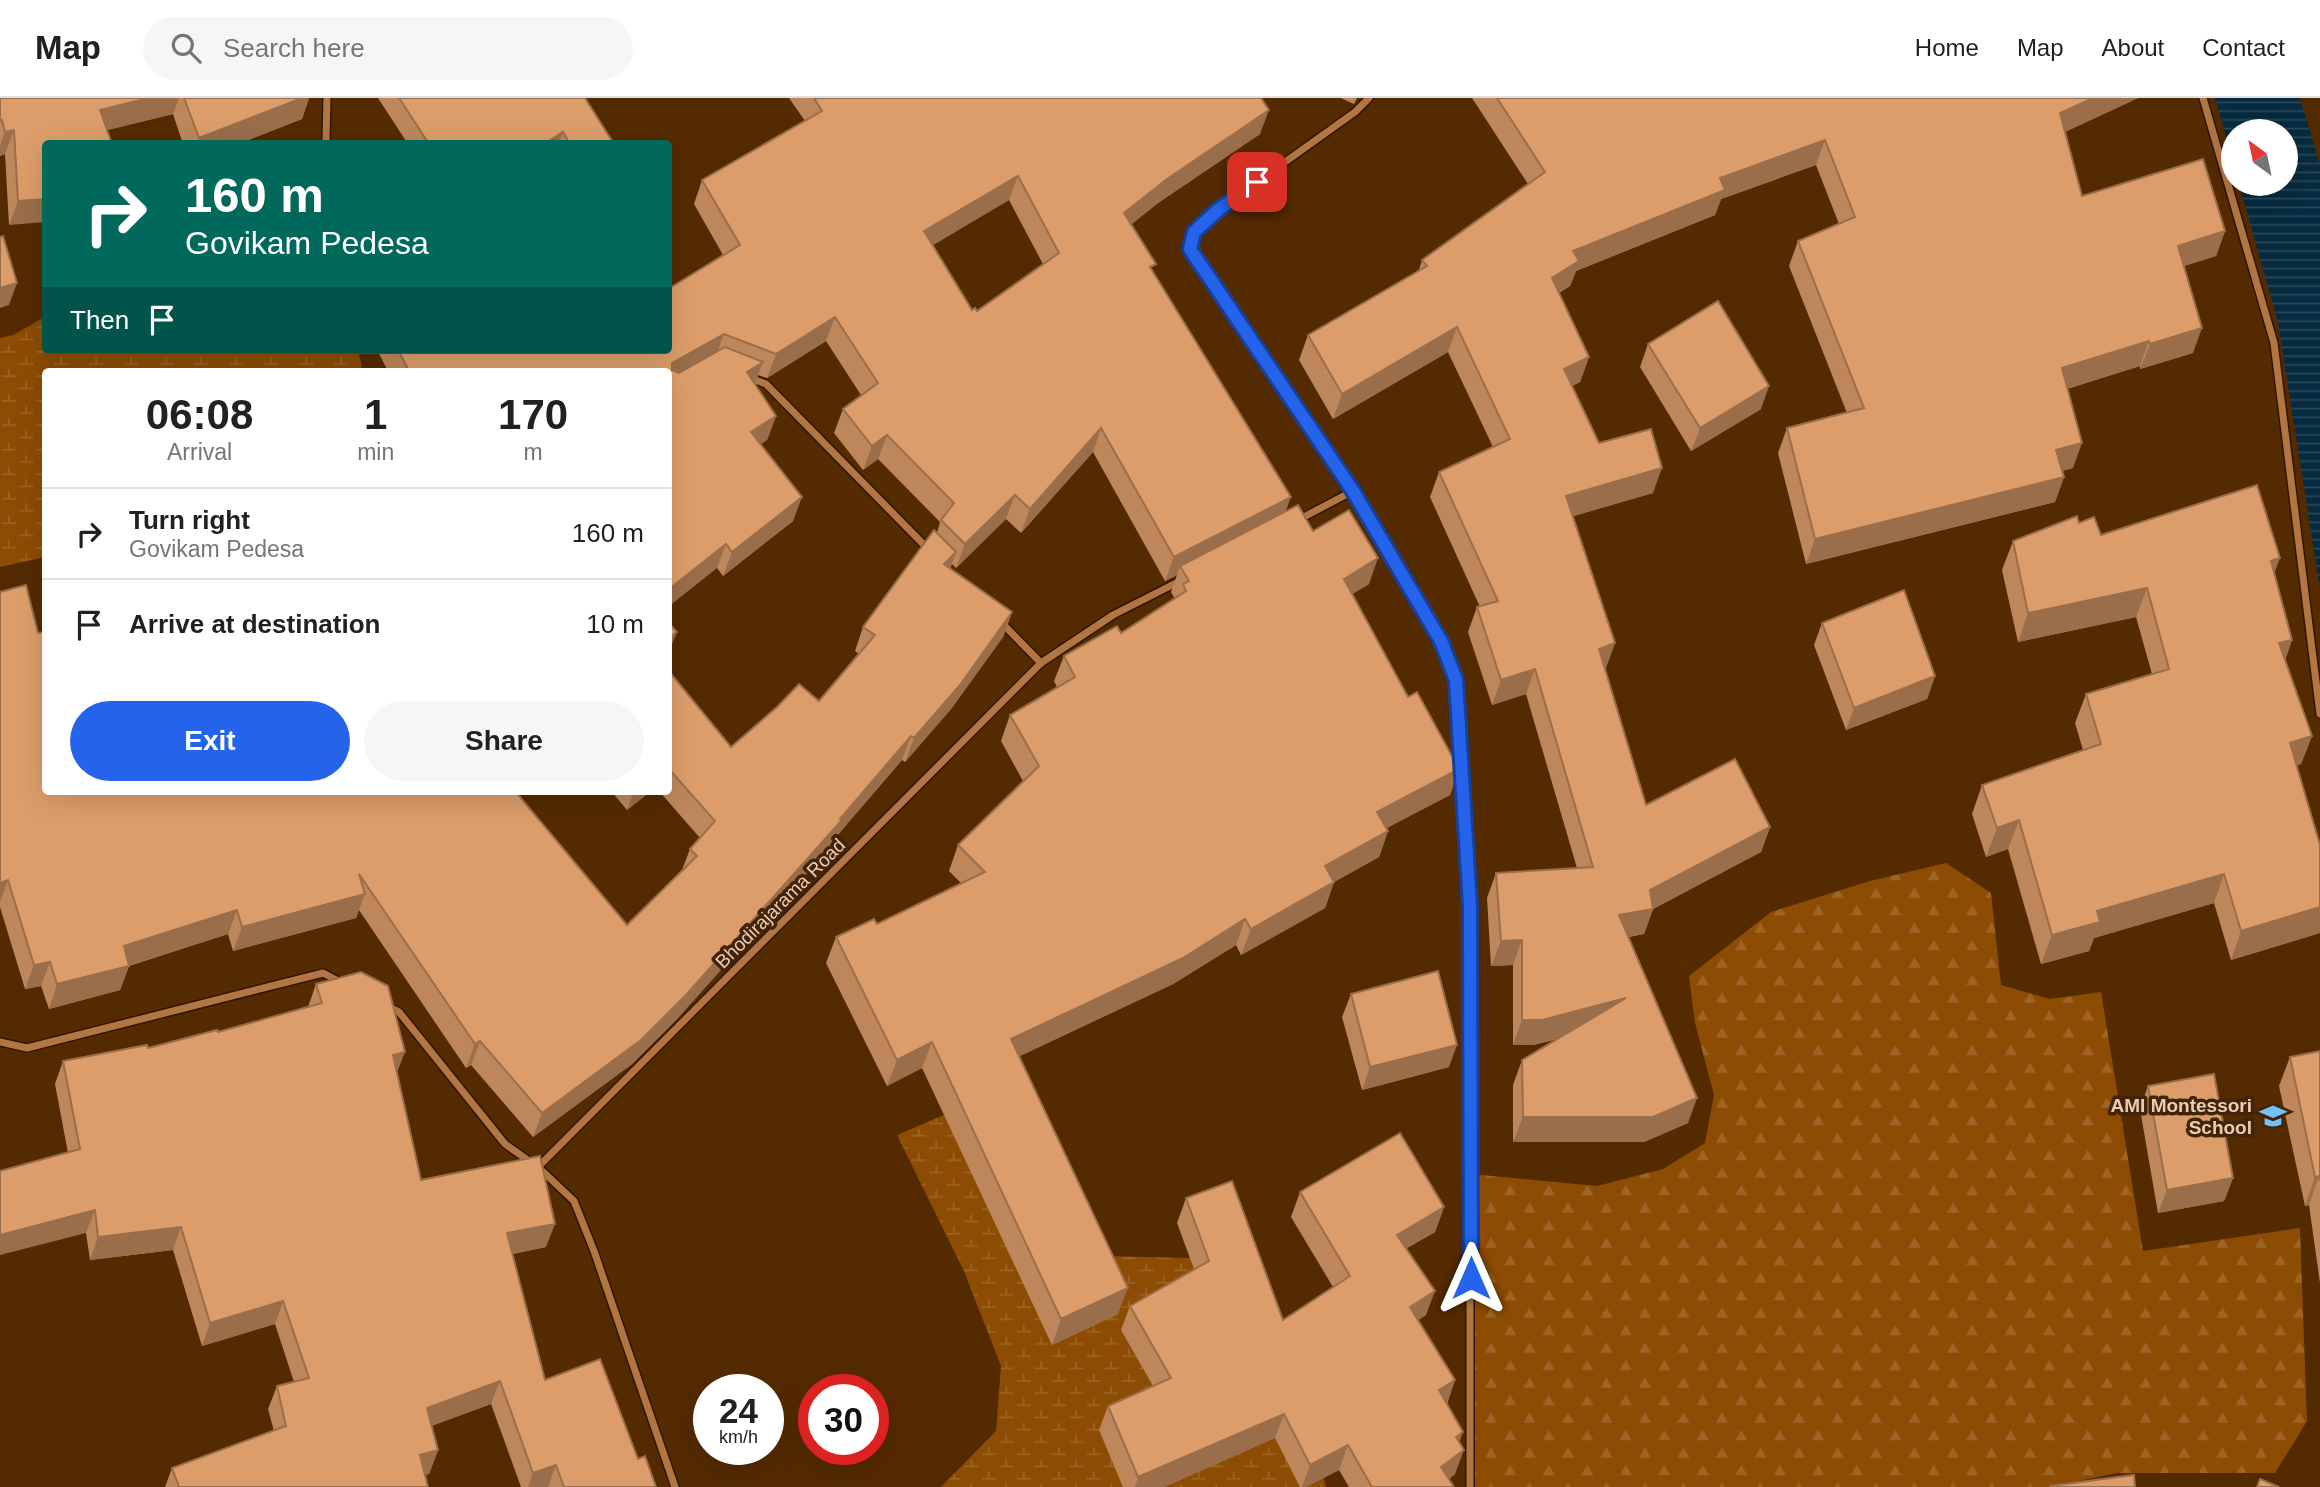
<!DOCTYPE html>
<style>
:root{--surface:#fff;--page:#f6f6f6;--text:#202124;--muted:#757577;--line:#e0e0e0;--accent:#2563eb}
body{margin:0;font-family:Arial,sans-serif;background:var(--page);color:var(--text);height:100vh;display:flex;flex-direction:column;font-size:26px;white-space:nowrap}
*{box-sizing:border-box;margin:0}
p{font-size:23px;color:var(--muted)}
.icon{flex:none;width:38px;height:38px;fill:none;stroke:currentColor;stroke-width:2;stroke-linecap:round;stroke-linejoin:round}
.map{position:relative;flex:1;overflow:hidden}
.drawer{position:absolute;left:42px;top:270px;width:630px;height:427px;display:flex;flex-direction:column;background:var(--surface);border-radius:7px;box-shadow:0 7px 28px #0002}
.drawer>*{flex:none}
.guide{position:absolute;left:42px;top:42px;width:630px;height:214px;border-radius:7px;box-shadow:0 7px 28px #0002;background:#00695c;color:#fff;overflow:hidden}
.needle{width:46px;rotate:327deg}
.tools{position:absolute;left:2221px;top:21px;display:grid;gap:14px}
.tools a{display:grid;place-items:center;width:77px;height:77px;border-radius:50%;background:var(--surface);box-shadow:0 7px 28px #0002;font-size:35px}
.speed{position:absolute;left:693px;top:1276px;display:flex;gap:14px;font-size:35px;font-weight:700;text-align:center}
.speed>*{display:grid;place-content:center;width:91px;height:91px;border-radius:50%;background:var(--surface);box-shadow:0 7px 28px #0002;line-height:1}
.speed small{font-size:18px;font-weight:400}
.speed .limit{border:10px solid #d22;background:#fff;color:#111}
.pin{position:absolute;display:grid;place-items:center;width:60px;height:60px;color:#fff;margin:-30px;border-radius:14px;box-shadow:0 4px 10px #0006}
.me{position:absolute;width:77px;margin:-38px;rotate:0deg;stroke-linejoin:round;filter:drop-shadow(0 0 5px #0008)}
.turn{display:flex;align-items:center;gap:24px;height:147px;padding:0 28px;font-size:32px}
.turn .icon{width:91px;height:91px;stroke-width:2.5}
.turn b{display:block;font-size:49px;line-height:60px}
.then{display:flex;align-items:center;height:66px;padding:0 28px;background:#0003;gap:14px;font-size:26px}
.eta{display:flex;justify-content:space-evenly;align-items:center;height:119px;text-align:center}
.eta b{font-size:42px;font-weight:700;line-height:49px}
.action{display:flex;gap:14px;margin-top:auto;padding:14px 28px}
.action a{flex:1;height:80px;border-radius:42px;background:var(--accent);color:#fff;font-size:28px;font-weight:700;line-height:80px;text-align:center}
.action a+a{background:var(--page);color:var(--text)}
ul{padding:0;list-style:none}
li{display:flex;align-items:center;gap:21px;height:91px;padding:0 28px;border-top:2px solid var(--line)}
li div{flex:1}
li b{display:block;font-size:26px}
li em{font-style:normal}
header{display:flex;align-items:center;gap:42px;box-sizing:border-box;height:98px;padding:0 35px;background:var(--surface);border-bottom:2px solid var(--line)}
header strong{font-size:33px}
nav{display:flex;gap:38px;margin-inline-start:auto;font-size:24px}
.search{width:490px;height:63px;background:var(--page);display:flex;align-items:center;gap:18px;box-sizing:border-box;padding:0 24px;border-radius:38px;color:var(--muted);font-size:26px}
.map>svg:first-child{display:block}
.forest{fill:url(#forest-firs)}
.wetland{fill:url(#wetland-marsh)}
.water{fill:url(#water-rules)}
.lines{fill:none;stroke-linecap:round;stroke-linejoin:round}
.street-casing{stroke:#321500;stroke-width:10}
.street{stroke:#b27643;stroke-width:7}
.wall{fill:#bd875b;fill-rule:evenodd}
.shaded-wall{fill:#9a6e4a}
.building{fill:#dc9d6a;stroke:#9a6e4a;stroke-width:2;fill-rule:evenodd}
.route-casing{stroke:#184099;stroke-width:18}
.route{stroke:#2563eb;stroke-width:12}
.labels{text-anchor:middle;stroke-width:7;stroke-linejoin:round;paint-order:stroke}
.street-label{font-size:19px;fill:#eccbb2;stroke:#422408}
.poi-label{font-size:19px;font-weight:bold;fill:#eccbb2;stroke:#422408;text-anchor:end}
</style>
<header>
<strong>Map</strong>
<div class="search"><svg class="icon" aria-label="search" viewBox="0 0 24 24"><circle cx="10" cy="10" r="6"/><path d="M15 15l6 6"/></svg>Search here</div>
<nav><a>Home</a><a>Map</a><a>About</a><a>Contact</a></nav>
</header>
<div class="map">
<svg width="2320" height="1389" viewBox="0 0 2320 1389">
<defs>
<pattern id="forest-firs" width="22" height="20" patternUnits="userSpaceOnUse" patternTransform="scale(1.75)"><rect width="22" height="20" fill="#8c4c03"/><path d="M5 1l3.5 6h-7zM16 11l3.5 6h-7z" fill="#9c6425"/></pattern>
<pattern id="wetland-marsh" width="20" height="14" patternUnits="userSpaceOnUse" patternTransform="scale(1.75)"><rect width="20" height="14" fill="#8c4c03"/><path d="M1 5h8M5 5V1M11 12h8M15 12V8" fill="none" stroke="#9c6425"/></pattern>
<pattern id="water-rules" width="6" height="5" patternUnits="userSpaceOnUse" patternTransform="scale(1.75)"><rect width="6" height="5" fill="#062a3f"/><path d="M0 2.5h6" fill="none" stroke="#2a4858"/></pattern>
</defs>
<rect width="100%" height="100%" fill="#542a00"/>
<path class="forest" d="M1946,765L1991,795L2001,887L2050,901L2101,894L2143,1153L2300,1130L2307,1323L2275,1375H2117L2050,1389H1470L1471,1076L1597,1088L1663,1071L1705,1045L1714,997L1695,925L1689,878L1771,814L1870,783Z"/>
<g class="wetland">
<path d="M45,219L46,252H358L362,268L359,273H46L45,459L0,469V240L13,237Z"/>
<path d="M990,997L1102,1158L1192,1160L1307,1319L1326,1389H941L996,1333L1001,1268L963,1171L897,1037Z"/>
</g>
<path class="water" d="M2215,0H2300L2320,67V492L2278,224L2239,86H2286V33H2233V63Z"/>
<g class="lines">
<g class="street-casing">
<g id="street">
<path d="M327,0L326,41L328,46"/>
<path d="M1369,0L1355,14L1218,112L1194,134L1190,151L1353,393L1441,543L1456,582L1470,808V1389"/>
<path d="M2203,0L2274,245L2320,616"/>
<path d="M750,280L766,286L930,453"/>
<path d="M1298,422L1353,393"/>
<path d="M1000,523L1041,565"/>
<path d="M387,908L399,914L505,1046L532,1065"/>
<path d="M0,944L27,950L323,875L342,885"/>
<path d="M675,1389L594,1153L574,1103L538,1069L1041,565L1113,517L1182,482"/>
</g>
</g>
<use href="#street" class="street"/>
</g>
<g class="wall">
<path d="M0,0H309L302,21L238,46H183L173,16L107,32L9,127L5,56L0,58Z"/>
<path d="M378,0H585L614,46H408Z"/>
<path d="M789,0H1261L1260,36L1158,105L1131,126L1153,173L1285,414L1313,433L1369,486L1352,496L1408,599L1459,671L1450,697L1386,730L1388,733L1379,759L1334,784L1325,810L1241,857L1236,847L1173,886L1020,958L1118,1216L1052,1247L922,970L887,988L826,865L836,839L877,826L961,785L949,773L958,747L1023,683L1001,643L1010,617L1057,589L1054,583L1064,558L1121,535L1175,501L1171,494L1177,477L1165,483L1093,354L1021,435L1006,421L956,470L952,466L950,471L1012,514L1003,539L951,611L905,664L902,662L835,740L833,746L677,921L632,966L533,1039L471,967L466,970L359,812L356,820L233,853L228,836L129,868L120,892L49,911L41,888L25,891L0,809V494L38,535L46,693L627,827L682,772L690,751L700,740L659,693H668V572L731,649L819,603L859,556L855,553L863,529L937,435L940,424L878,361L863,372L834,335L843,311L861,297L826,243L767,280L758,277L755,286L776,318L767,342L760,346L793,423L723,478L717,470L668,273H388L377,252H668L723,157L694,106L702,82L805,23ZM1009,102L1043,166L977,213L972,212L932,147Z"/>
<path d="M1341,0H1357L1354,6Z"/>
<path d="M1472,0H2138L2065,34L2082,98L2225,133L2216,158L2184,168L2193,255L2140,271V268L2067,291L2073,370L2062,373L2064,379L2055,404L1806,466L1778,355L1787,330L1847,315L1789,168L1798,143L1839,126L1816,67L1721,101L1715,117L1576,173L1570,188L1559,195L1589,259L1580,284L1572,288L1599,345L1653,395L1573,418L1615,545L1605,571L1646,707L1770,729L1761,754L1653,811L1644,836L1629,839L1688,1025L1644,1044H1513V987L1522,962L1558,941L1533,947H1513V867L1491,868L1487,800L1496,775L1577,770L1526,596L1492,607L1468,534L1477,509H1480L1430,399L1439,374L1493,349L1448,254L1333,321L1299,262L1308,237L1419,172L1422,162L1528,86Z"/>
<path d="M1648,246L1761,311L1691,353L1640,269Z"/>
<path d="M2079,425L2101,437L2274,475L2292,542L2285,562L2312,638L2301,666L2296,668L2320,747V835L2231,862L2214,805L2094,840L2089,853L2041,866L2008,751L1986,759L1972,716L1982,687L2083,652L2075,625L2086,596L2152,576L2136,519L2018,544L2002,472L2013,443Z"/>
<path d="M1822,525L1935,578L1927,601L1846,632L1814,547Z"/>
<path d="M611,693H651L627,712Z"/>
<path d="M316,886L397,975L421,1082L546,1149L512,1156L545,1282L638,1361L656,1389H521L491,1306L431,1328L438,1352L429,1376L425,1377L428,1389H165L172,1370L274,1333L268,1311L277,1288L294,1284L275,1226L202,1248L173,1152L90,1162L86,1135L68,1055L55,986L63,963L148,950L218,934L308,909Z"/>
<path d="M1351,896L1449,969L1362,992L1342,919Z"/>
<path d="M2320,953V1185L2309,1107L2305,1108L2279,988L2290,959Z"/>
<path d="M2148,988L2233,1080L2224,1103L2158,1115L2140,1011Z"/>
<path d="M1300,1094L1444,1109L1435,1134L1407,1150L1426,1217L1418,1222L1455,1282L1447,1306L1459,1344L1455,1376L1449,1381L1454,1389H1349L1339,1372L1306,1389H1300L1275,1340L1164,1389H1123L1099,1332L1108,1308L1153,1288L1121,1232L1130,1208L1194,1171L1177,1125L1186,1100L1283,1222L1333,1189L1291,1119Z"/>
</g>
<g class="shaded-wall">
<path d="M149,0H179L173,16L92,36L100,12Z"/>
<path d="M302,0H309L302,21L238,46H197L199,40Z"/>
<path d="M2093,0H2138L2051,40L2060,15Z"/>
<path d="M1269,12L1260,36L1158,105L1116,139L1124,115L1167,81Z"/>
<path d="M14,32L5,56L0,58V48L5,34Z"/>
<path d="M563,34L558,46H544Z"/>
<path d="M1825,42L1816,67L1721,101L1715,117L1576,173L1570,188L1543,205L1552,180L1573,153L1720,80Z"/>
<path d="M1018,78L1009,102L915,158L924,133Z"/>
<path d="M46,101V124L9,127L18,103Z"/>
<path d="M2225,133L2216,158L2168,173L2178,148Z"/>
<path d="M17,185L9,207L0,210V190Z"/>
<path d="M835,219L826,243L767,280L776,256Z"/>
<path d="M1457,229L1448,254L1333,321L1342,296Z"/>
<path d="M2202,230L2193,255L2140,271L2150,246Z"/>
<path d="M724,236L715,260L668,286L672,265Z"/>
<path d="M2149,243L2140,268L2053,295L2062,270Z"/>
<path d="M1589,259L1580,284L1554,296L1564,271Z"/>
<path d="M763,264L754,288L747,274Z"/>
<path d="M1769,288L1761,311L1691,353L1700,330Z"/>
<path d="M776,318L767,342L742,358L751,334Z"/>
<path d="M1101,330L1093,354L1021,435L1030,411Z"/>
<path d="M887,337L878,361L863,372L872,348Z"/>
<path d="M2082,345L2073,370L2047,377L2056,352Z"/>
<path d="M1662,370L1653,395L1557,423L1566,398Z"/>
<path d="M2064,379L2055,404L1806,466L1815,441Z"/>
<path d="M1015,397L1006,421L956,470L965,446Z"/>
<path d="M802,399L793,423L723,478L732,454Z"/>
<path d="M1291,399L1282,423L1180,468L1177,477L1165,483L1174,459Z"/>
<path d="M726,446L717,470L668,509V492Z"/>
<path d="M956,454L947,479L944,466Z"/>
<path d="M1378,460L1369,486L1334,507L1344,481Z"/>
<path d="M2280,460L2269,489L2271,463Z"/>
<path d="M2147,490L2136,519L2018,544L2028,515Z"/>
<path d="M1012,514L1003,539L951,611L905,664L914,640Z"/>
<path d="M677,534L668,556V541Z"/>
<path d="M2292,542L2282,571L2279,545Z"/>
<path d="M1615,545L1606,570L1590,576L1599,551Z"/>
<path d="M1535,571L1526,596L1492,607L1501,582Z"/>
<path d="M1935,578L1927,601L1846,632L1854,610Z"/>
<path d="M911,638L902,662L835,740L833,746L677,921L632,966L533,1039L542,1015L840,721Z"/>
<path d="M2312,638L2301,666L2279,674L2290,645Z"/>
<path d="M1459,671L1450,697L1368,740L1377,714Z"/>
<path d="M634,693H651L627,712Z"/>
<path d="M2019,722L2008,751L1986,759L1997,730Z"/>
<path d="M1770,729L1761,754L1652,811H1653L1644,836L1610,842L1619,817L1650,792Z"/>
<path d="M1388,733L1379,759L1334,784L1325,810L1241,857L1251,831L1325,768Z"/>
<path d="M2224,776L2214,805L2094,840L2089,853L2041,866L2052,837L2097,813Z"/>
<path d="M8,782L0,804V785Z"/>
<path d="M365,796L356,820L233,853L242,829Z"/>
<path d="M2320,809V835L2231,862L2241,833Z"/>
<path d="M237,812L228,836L121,870L129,868L120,892L49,911L57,886L124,848Z"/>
<path d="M1245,821L1236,847L1173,886L1002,966L1011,941Z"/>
<path d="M1522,842L1513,867L1491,868L1501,843Z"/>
<path d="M50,864L41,888L25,891L34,867Z"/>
<path d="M1626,900L1617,925L1533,947H1513L1522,922Z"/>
<path d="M480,943L471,967L466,970L475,946Z"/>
<path d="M932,944L922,970L887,988L897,962Z"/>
<path d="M1457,947L1449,969L1362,992L1370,969Z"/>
<path d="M405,954L396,977L393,957Z"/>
<path d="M1697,1000L1688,1025L1644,1044H1513L1523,1019Z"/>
<path d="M2319,1078L2309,1107L2305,1108L2315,1079Z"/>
<path d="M2233,1080L2224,1103L2158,1115L2167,1092Z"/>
<path d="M1444,1109L1435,1134L1388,1161L1397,1137Z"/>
<path d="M95,1112L86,1135L0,1157V1137Z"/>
<path d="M555,1126L546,1149L499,1159L507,1135Z"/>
<path d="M181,1129L173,1152L90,1162L98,1139Z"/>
<path d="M1128,1190L1118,1216L1052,1247L1061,1221Z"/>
<path d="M1435,1193L1426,1217L1401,1234L1410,1209Z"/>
<path d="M283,1203L275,1226L202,1248L210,1225Z"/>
<path d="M1455,1282L1446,1307L1439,1292Z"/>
<path d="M500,1283L491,1306L418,1333L427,1310Z"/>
<path d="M1284,1316L1275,1340L1164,1389H1135L1138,1379Z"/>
<path d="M1463,1334L1454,1359L1456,1339Z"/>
<path d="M1348,1347L1339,1372L1306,1389H1302L1310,1367Z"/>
<path d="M438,1352L429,1376L411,1380L420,1357Z"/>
<path d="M1464,1352L1455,1376L1438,1389L1441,1369Z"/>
<path d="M556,1367L548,1389H528L533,1375Z"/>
</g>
<g class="building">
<path d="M0,0H149L100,12L112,46H46V101L18,103L14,32L5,34L2,22L0,23Z"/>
<path d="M184,0H302L199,40Z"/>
<path d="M399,0H585L614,46H570L563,34L544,46H429Z"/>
<path d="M814,0H1261L1269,12L1167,81L1124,115L1156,166L1150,169L1291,399L1174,459L1101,330L1030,411L1015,397L965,446L941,422L954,405L887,337L872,348L843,311L878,285L835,219L776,256L724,236L672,265V272L679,275L725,249L763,264L747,274L776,318L751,334L802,399L732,454L726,446L668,492V273H409L398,252H668V191L740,147L702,82L822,13ZM1018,78L1059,155L977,213L975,210L972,212L924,133Z"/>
<path d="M1497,0H2093L2060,15L2082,98L2203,61L2225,133L2178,148L2202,230L2150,246L2149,243L2062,270L2082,345L2056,352L2064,379L1815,441L1787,330L1864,310L1798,143L1855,119L1825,42L1720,80L1725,92L1573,153L1579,163L1552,180L1589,259L1564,271L1599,345L1651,331L1662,370L1566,398L1615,545L1599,551L1646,707L1735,661L1770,729L1650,792L1653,811L1619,817L1697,1000L1653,1019H1523L1522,962L1626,900L1542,922H1522V842L1501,843L1496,775L1593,769L1535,571L1501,582L1477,509L1498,503L1439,374L1510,341L1457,229L1342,296L1308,237L1427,168L1422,162L1545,74Z"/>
<path d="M3,138L17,185L0,190V139Z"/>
<path d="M1718,203L1769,288L1700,330L1648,246Z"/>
<path d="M2257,387L2280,460L2271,463L2292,542L2279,545L2312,638L2290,645L2320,747V809L2241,833L2224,776L2097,813L2100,824L2052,837L2019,722L1997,730L1982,687L2101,646L2086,596L2169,571L2147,490L2028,515L2013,443L2077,418L2079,425L2094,419L2101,437Z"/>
<path d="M1298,407L1313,433L1349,412L1378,460L1344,481L1408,599L1417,594L1459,671L1377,714L1388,733L1325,768L1334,784L1251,831L1245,821L1183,860L1011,941L1128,1190L1061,1221L932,944L897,962L836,839L874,821L877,826L985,774L958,747L1039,668L1010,617L1075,579L1064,558L1117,528L1121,535L1186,493L1183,486L1189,483L1180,468Z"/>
<path d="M934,432L956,454L944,466L1012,514L960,587L914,640L911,638L840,721L842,722L686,897L641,942L542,1015L480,943L475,946L359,776L365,796L242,829L237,812L124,848L129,868L57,886L50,864L34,867L8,782L0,785V494L26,487L38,535L46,534V693H515L627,827L697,758L690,751L715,723L668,670V572L731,649L777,609L799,586L819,603L875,537L863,529Z"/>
<path d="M1904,492L1935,578L1854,610L1822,525Z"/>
<path d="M668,524L677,534L668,541Z"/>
<path d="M1438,873L1457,947L1370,969L1351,896Z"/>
<path d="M361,874L388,888L405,954L393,957L421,1082L540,1058L555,1126L507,1135L545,1282L600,1261L638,1361L645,1358L656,1389H564L556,1367L533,1375L500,1283L427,1310L438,1352L420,1357L428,1389H179L172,1370L286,1328L277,1288L309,1280L283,1203L210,1225L181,1129L98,1139L95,1112L0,1137V1073L80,1051L63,963L147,947L148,950L217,932L218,934L322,905L316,886Z"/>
<path d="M2320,953V1083L2319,1078L2315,1079L2290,959Z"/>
<path d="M2214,976L2233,1080L2167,1092L2148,988Z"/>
<path d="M1400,1035L1444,1109L1397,1137L1435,1193L1410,1209L1455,1282L1439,1292L1463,1334L1456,1339L1464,1352L1441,1369L1454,1389H1372L1348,1347L1310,1367L1284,1316L1138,1379L1108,1308L1171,1280L1130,1208L1209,1163L1186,1100L1232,1083L1283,1222L1350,1178L1300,1094Z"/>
<path d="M2134,1377L2135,1389H2050V1388Z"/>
<path d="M2260,1381L2279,1389H2257Z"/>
</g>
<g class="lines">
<g class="route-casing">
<path id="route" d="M1257,84L1218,112L1194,134L1190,151L1353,393L1441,543L1456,582L1470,808L1471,1180"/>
</g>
<use href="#route" class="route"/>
</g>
<defs>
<g id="school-bare" transform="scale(2.1)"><path d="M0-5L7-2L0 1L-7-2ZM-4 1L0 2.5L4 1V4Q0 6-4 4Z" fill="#73c1f5" stroke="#422408" stroke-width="2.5" paint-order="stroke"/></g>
</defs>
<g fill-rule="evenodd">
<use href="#school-bare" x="2273" y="1018"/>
</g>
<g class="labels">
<g class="street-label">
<text transform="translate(780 805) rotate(-45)" y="7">Bhodirajarama Road</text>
</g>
<g class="poi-label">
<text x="2252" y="1014">AMI Montessori<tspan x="2252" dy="22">School</tspan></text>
</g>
</g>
</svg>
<div class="tools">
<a><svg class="needle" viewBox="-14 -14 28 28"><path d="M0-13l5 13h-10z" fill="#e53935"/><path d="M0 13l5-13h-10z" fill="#757577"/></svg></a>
</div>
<div class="speed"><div>24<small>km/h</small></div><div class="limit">30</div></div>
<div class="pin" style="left:1257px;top:84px;background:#d93025"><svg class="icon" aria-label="arrive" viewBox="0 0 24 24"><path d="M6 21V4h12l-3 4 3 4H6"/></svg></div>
<svg class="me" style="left:1471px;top:1180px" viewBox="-20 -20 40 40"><path d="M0-17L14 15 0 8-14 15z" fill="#2563eb" stroke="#fff" stroke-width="4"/></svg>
<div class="guide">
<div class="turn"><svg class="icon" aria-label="right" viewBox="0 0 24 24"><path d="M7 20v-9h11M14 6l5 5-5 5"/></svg><div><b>160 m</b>Govikam Pedesa</div></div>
<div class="then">Then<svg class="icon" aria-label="arrive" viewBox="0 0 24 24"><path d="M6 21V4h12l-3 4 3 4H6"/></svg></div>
</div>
<section class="drawer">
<div class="eta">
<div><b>06:08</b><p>Arrival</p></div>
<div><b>1</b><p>min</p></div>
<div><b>170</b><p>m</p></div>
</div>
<ul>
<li><svg class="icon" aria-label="right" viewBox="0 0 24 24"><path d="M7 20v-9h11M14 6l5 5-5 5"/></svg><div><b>Turn right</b><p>Govikam Pedesa</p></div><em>160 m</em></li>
<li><svg class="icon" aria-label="arrive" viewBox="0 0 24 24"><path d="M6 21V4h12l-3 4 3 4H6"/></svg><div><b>Arrive at destination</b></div><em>10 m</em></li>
</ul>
<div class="action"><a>Exit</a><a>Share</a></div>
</section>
</div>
